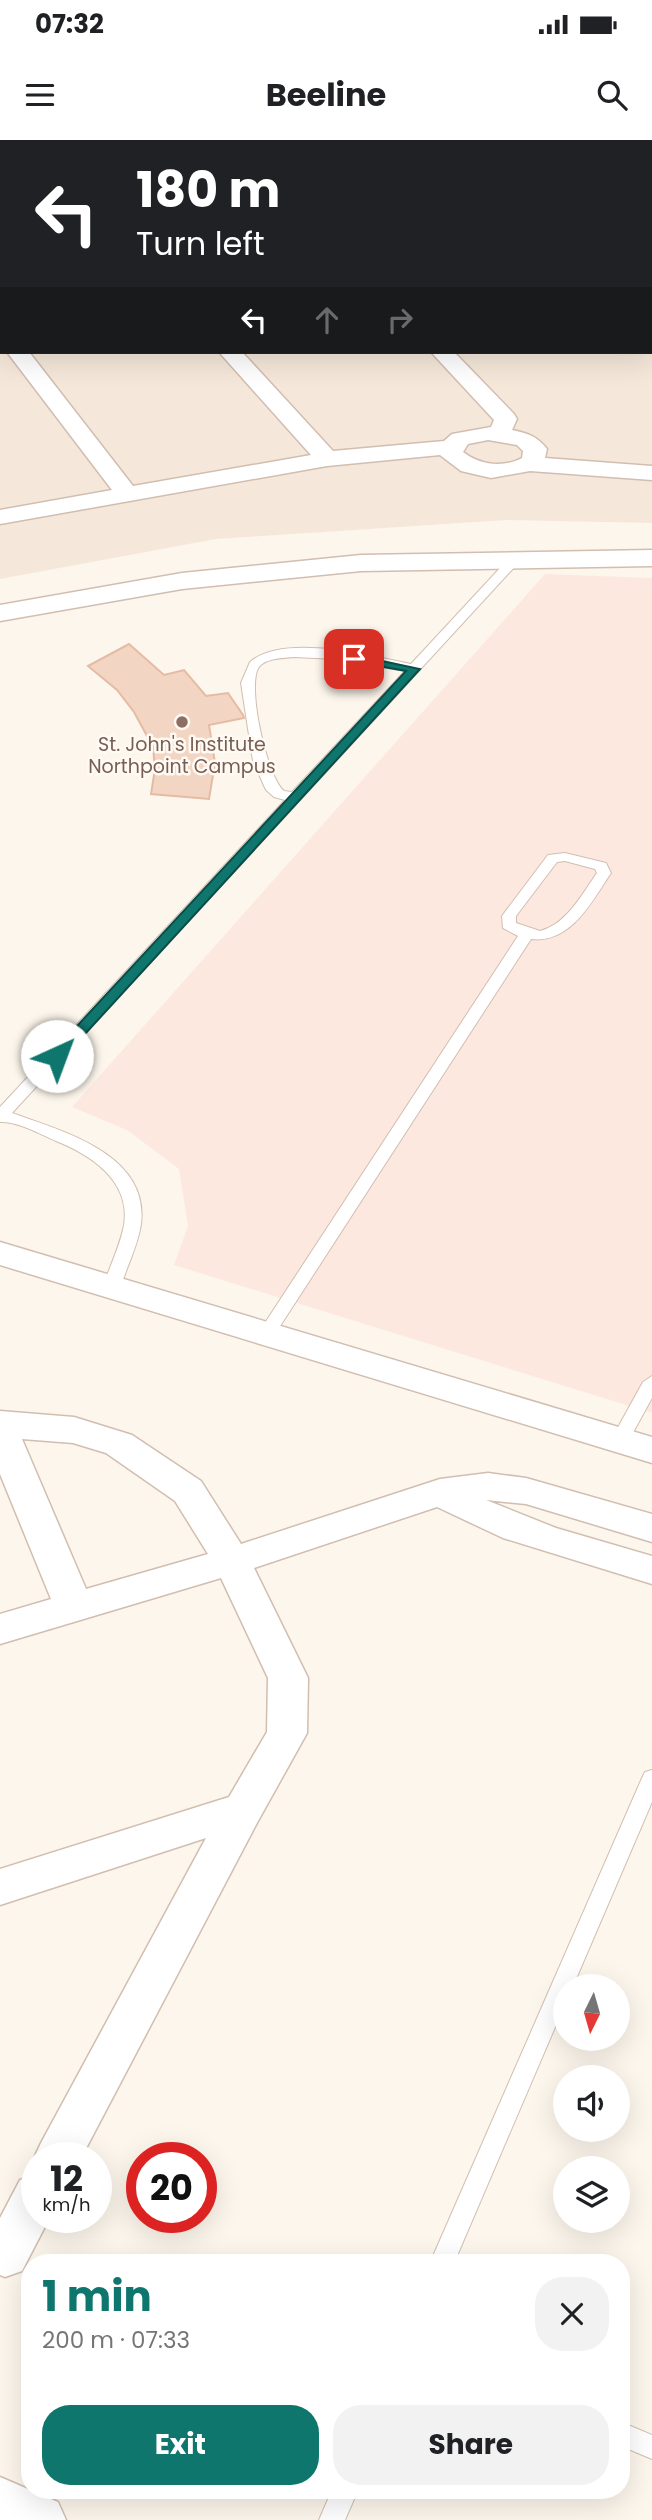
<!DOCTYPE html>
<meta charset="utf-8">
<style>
:root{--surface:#fff;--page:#f2f2f2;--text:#202124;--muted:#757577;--accent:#0f766e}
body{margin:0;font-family:Poppins,sans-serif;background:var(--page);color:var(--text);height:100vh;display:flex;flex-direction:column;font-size:26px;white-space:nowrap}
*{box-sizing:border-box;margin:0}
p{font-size:23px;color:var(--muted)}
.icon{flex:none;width:38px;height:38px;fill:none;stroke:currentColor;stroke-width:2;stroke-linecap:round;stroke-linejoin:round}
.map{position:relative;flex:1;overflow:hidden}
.side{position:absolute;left:21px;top:2114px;width:609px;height:245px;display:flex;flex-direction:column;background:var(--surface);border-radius:28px;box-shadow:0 7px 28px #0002}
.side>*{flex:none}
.guide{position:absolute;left:0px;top:0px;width:653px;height:214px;box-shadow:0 7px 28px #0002;background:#202124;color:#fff;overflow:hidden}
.needle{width:46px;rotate:185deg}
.fabs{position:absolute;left:553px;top:1834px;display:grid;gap:14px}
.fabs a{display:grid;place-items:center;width:77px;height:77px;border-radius:50%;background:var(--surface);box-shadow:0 7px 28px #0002;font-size:35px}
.speed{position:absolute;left:21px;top:2002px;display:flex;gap:14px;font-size:35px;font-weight:700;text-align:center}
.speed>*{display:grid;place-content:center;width:91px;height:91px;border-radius:50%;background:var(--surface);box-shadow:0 7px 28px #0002;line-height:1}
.speed small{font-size:18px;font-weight:400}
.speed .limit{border:10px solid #d22;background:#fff;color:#111}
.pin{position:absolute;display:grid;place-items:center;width:60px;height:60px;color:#fff;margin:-30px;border-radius:14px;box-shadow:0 4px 10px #0006}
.me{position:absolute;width:77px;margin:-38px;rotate:43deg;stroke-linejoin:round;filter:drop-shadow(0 0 5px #0008)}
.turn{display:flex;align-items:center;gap:24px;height:147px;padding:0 21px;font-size:32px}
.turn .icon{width:91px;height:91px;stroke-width:2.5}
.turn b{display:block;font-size:49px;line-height:60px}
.lanes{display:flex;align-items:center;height:66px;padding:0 21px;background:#0003;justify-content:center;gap:35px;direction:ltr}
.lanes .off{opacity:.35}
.round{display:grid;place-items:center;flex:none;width:74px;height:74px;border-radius:28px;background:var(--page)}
.overview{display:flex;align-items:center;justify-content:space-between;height:119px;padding:0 21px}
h1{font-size:42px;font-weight:700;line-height:52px;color:var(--accent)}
.action{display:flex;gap:14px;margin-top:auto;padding:14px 21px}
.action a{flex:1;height:80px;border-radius:28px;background:var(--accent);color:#fff;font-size:28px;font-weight:700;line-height:80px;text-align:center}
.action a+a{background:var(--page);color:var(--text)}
.status{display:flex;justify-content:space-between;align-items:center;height:49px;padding:0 35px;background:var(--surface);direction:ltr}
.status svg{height:19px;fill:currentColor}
header{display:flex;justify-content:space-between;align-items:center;height:91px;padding:0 21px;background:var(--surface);font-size:32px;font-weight:700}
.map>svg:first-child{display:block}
.residential{fill:#f5e8da;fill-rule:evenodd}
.commercial{fill:#fde8e0}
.building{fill:#f3d5c3;stroke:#e6bba3;stroke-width:2}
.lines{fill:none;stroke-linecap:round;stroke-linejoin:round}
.service-casing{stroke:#d1beb0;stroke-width:2}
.minor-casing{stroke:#d1beb0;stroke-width:3}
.tertiary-casing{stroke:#d1beb0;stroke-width:3}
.service{fill:#fff;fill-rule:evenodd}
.minor{fill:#fff;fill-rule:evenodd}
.tertiary{fill:#fff;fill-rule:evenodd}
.route{fill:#0f766e;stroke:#0a4d48;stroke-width:2}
.education-dot{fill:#8d6e63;stroke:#fffaf3;stroke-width:2.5}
.labels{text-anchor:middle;stroke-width:5;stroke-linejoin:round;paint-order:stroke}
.far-education-label{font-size:19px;fill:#785e54;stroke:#fffaf3}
</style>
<div class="status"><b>07:32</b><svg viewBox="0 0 49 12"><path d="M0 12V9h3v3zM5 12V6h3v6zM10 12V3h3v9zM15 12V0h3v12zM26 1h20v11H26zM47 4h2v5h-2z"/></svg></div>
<header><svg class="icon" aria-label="menu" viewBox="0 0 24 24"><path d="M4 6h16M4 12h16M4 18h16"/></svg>Beeline<svg class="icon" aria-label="search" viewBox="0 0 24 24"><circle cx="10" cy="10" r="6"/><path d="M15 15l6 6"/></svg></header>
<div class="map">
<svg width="652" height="2380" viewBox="0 0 652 2380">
<rect width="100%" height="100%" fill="#fdf6ec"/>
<path class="residential" d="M0,0H652V383L507,380L216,399L0,439ZM2,2H651V212H2Z"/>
<path class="commercial" d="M545,434L652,438V1273L174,1125L188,1086L179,1029L127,990L72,967Z"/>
<path class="building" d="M129,504L164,535L184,530L206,556L228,553L243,575L244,578L209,585L215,623L209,659L151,654L155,629L153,607L134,572L117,550L88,526Z"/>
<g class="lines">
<g class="service-casing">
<g id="service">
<path d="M516,414L520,415V421L12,973C62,991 150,1014 141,1084C138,1105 127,1126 121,1146L118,1150H106L103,1146C110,1126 120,1106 124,1085C131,1041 91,1015 56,1001C40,994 17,981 0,982V967L285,660L274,657L266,650L253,621L241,543L250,522C284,493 371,516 411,524L512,415ZM294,517L336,519L405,531L292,652L284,651C267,637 246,545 259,527C266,518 284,518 294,517Z"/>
<path d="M565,713L606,723L611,733C592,761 571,804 531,799L273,1197H261L258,1193L261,1189L518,796L503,788L502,776L548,715ZM565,721L595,729L597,733C582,754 567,784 540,791L516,783V776L557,722Z"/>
<path d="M652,1236V1258L629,1300L626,1305H614L611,1300L643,1242Z"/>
<path d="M652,1630V1662L573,1846H565V1864L454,2123H430L642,1638L645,1632Z"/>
<path d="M621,2282L652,2295V2319L621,2306Z"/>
<path d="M332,2350H358L345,2380H319Z"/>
</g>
</g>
<g class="minor-casing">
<g id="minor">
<path d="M34,0H53L54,2H35Z"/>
<path d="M224,0H243L244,2H225Z"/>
<path d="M424,0H443L444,2H425Z"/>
<rect x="651" y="34" width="1" height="12"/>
<rect x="0" y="136" width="2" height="12"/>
<rect x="0" y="183" width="2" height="14"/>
<rect x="651" y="183" width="1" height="12"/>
<path d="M7,212H29L133,346L311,315L219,212H242L333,311L444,301L452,294L491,287L494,280L431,212H454L514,274L517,279L512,290C527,293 537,296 547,309L545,318L652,326V340L530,331L491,338L461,331L440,315L327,326L0,384V370L112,350ZM488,300L517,305L523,311L522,318C503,328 480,325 463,312L468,304Z"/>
<path d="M0,1102L652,1297V1323L0,1125Z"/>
<path d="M0,1271L74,1277L132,1295L201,1341L241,1404L440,1339L488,1333L526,1338L652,1374V1402L526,1364L486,1360L556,1388L652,1416V1444L503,1398L437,1367L254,1428L308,1538L307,1593L258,1681L81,2018H37V2024L34,2018L41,2003L206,1698L0,1765V1729L229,1657L267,1592L268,1538L221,1438L0,1504V1474L51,1459L0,1334ZM22,1299L73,1303L106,1313L175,1361L208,1414L86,1449Z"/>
<path d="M37,2034V2077H50L22,2131L5,2137L0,2135V2078L20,2040Z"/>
<path d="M0,2337L58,2362L66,2380H0Z"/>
</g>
</g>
<g class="tertiary-casing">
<path id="tertiary" d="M652,410V426L361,431L182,449L0,481V465L182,433L361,415Z"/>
</g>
<use href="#service" class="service"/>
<use href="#minor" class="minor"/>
<use href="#tertiary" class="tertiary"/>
</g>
<path class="route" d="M354,515L420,529L62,919H52V913L406,531L350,521V516Z"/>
<circle class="education-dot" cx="182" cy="582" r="7"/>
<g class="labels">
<g class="far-education-label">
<text x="182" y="611">St. John's Institute<tspan x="182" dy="22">Northpoint Campus</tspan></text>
</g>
</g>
</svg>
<div class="fabs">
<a><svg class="needle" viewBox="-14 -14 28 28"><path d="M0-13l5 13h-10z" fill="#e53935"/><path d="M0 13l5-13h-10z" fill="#757577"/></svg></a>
<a><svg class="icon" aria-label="sound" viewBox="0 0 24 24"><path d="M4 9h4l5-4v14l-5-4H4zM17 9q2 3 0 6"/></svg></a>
<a><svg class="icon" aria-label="layers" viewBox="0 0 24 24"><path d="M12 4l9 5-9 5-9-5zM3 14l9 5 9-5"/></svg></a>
</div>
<div class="speed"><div>12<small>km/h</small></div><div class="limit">20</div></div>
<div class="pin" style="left:354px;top:519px;background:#d93025"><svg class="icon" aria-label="arrive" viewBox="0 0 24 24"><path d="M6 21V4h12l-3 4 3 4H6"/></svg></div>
<svg class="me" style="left:57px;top:916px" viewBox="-20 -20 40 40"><circle r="19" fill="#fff"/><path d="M0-13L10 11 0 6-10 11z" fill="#0f766e"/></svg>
<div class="guide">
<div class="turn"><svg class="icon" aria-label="left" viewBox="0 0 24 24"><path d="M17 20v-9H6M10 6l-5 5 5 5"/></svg><div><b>180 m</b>Turn left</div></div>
<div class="lanes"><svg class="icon" aria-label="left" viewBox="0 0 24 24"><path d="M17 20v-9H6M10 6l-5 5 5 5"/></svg><svg class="icon off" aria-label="ahead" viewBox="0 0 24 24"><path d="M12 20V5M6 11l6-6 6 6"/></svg><svg class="icon off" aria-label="right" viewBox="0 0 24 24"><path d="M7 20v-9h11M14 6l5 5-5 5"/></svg></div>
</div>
<section class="side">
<div class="overview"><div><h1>1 min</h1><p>200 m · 07:33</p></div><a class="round"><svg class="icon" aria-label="close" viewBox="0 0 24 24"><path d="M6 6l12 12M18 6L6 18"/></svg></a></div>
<div class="action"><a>Exit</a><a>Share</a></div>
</section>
</div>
